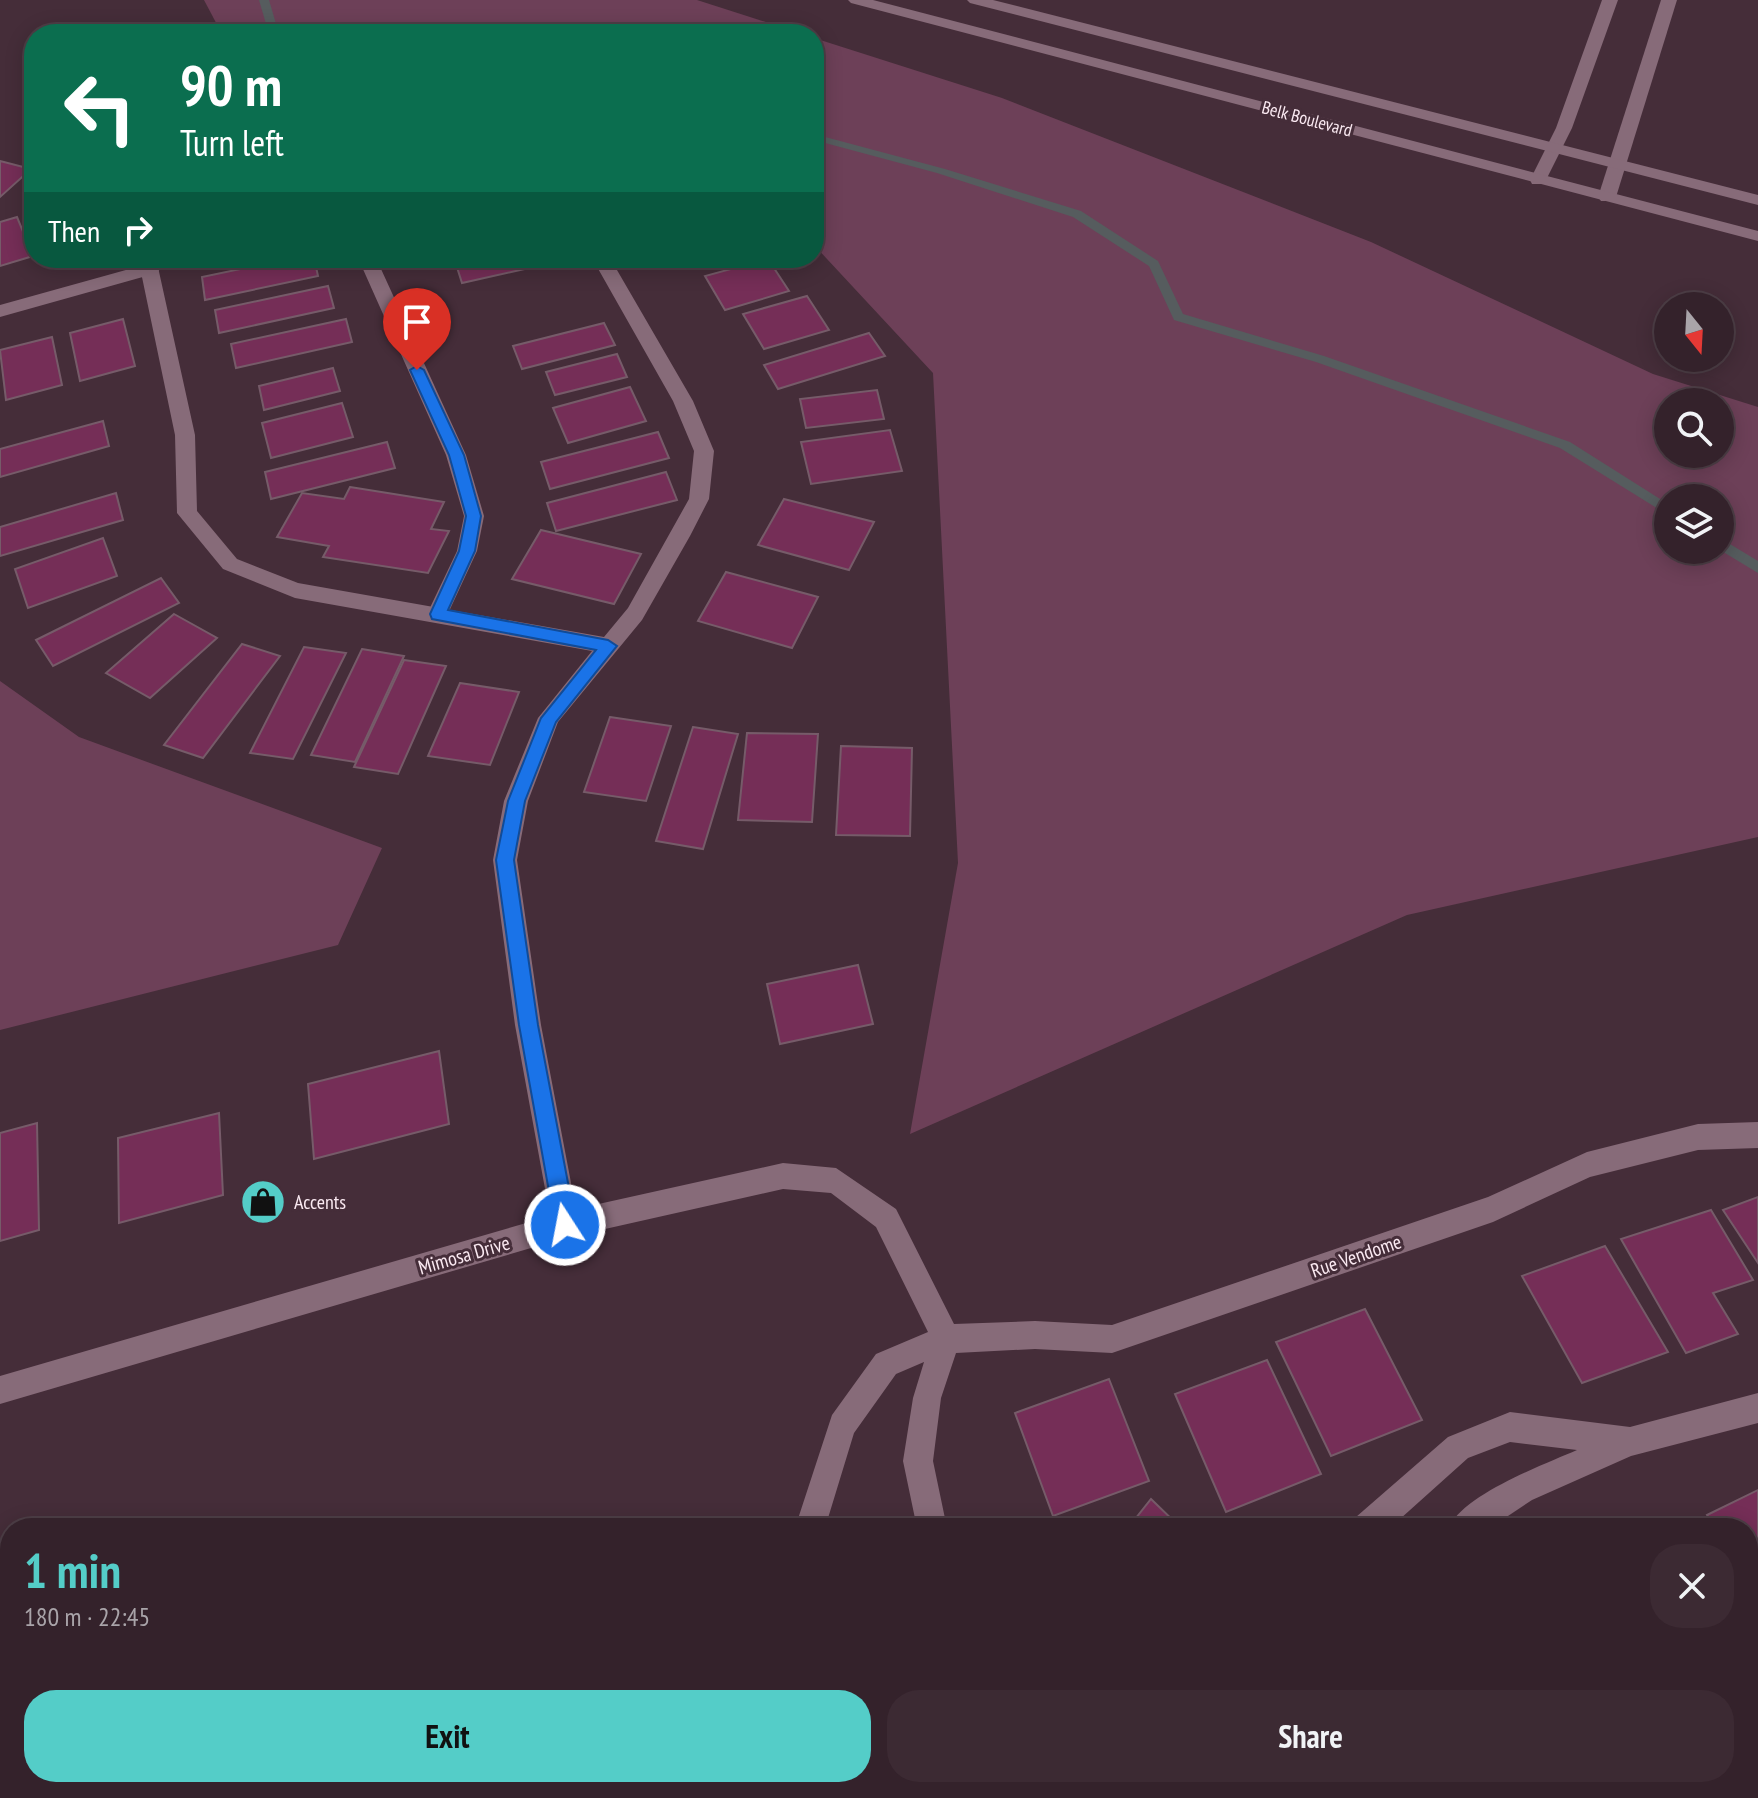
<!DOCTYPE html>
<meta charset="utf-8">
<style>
:root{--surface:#34222b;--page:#3c2a33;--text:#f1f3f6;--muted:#a9a4a9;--line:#4e3f47;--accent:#54cdc8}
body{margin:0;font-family:"PT Sans Narrow",sans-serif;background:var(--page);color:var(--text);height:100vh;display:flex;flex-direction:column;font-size:30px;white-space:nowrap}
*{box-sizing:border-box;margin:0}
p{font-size:26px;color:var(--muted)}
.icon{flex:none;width:44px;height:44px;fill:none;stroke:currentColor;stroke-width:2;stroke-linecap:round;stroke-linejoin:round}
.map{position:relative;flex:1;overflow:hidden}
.sheet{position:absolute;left:0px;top:1518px;width:1758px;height:280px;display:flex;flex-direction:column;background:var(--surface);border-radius:32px 32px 0 0;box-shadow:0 4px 20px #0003,0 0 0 2px var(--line)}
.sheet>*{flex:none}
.banner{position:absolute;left:24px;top:24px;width:800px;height:244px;border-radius:32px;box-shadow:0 4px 20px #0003,0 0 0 2px var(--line);background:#0b6e4f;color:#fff;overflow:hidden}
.needle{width:52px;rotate:162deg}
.tools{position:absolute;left:1654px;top:292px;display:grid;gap:16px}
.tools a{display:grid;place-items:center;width:80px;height:80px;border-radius:50%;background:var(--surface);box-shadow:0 4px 20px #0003,0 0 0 2px var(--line);font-size:40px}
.pin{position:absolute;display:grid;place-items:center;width:68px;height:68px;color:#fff;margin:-82px -34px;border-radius:50% 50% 50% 0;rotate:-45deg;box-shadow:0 0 8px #0007}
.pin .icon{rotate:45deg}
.me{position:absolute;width:88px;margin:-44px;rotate:349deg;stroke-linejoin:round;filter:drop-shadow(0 0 6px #0008)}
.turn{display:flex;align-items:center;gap:28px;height:168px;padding:0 24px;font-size:36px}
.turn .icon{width:104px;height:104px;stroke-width:2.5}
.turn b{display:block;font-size:56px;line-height:68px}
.then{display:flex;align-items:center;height:76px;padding:0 24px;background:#0003;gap:16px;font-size:30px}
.round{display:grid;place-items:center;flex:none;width:84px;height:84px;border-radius:32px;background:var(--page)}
.head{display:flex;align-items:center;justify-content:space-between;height:136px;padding:0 24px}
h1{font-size:48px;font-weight:700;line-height:60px;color:var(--accent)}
.action{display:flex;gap:16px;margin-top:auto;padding:16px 24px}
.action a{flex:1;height:92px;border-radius:32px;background:var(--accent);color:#111;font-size:32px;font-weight:700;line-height:92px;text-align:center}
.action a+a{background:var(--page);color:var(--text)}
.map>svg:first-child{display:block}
.green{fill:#6d4058;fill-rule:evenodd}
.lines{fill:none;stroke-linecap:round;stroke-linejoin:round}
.stream{fill:#565c5e;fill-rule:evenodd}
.building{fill:#752e57;stroke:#765b69;stroke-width:2}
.service{fill:#876b79;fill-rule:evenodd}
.minor{fill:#876b79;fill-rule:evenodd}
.tertiary{fill:#876b79;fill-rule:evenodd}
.route{fill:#1a73e8;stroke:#114b97;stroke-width:2}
.labels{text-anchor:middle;stroke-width:6;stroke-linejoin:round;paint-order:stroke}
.far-street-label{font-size:18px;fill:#fae9f1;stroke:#452d39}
.poi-label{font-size:20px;fill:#fae9f1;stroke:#452d39;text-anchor:start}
.street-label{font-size:20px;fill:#fae9f1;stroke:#452d39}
</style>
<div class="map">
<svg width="1758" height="1798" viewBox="0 0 1758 1798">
<rect width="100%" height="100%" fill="#452d39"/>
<g class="green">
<path d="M204,0H697L803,34H222Z"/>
<path d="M814,38L1002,98L1371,242L1653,374L1758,407V837L1407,915L910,1134L958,863L933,373L814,245ZM1720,402V454H1668V402ZM1668,498H1720V550H1668Z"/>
<path d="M0,681L79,737L382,848L338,945L0,1030Z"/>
</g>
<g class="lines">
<g class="stream">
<path d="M259,0H269L279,34H269Z"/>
<path d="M814,134L945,169L1081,211L1158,261L1183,314L1324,356L1570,442L1668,504V515L1560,448L1316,362L1174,320L1149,266L1073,217L937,173L814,140Z"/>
<path d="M1720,538L1758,561V573L1720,550Z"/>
</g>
</g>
<g class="building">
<path d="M0,161L31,169L0,197Z"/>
<path d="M17,217L33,256L0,266V222Z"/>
<path d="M294,258H314L318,276L205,300L202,277Z"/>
<path d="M469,258H570V259L462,283L455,261Z"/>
<path d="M768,259L789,291L725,310L705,276Z"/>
<path d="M328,286L334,308L219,333L215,310Z"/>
<path d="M807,296L829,330L764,349L743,314Z"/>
<path d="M123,319L135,366L80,381L70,333Z"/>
<path d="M346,319L352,342L236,368L231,344Z"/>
<path d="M604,323L615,345L522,369L513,346Z"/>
<path d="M869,333L885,356L778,389L764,365Z"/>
<path d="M52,337L62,385L6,400L0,350Z"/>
<path d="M617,354L627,377L555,395L546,372Z"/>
<path d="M333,368L340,391L264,410L259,386Z"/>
<path d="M630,387L646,421L568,443L553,408Z"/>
<path d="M877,390L884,419L806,428L800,399Z"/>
<path d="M342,403L353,437L271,458L262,423Z"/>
<path d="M103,421L109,446L0,477V449Z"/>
<path d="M890,430L902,471L811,484L801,442Z"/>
<path d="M658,432L669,458L550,489L541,462Z"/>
<path d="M387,442L395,468L271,499L265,472Z"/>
<path d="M666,472L677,500L556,531L547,503Z"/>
<path d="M350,487L444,502L431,529L449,531L428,573L323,557L329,546L277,537L302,493L344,499Z"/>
<path d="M116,493L123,520L0,556V527Z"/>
<path d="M784,499L874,522L849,570L758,545Z"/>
<path d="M541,530L641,554L614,604L512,579Z"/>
<path d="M103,538L117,576L28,608L15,569Z"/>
<path d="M726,572L818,597L792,648L698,621Z"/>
<path d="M161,578L179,603L53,666L36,640Z"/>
<path d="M174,614L217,638L150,698L106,673Z"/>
<path d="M242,644L280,656L203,758L164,745Z"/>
<path d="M304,647L346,653L293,759L250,753Z"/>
<path d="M362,649L404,656L355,762L311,755Z"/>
<path d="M404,660L446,666L398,774L354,767Z"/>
<path d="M460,683L519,692L490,765L428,756Z"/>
<path d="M610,717L671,726L646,801L584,792Z"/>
<path d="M693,727L738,734L703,849L656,841Z"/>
<path d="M747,733L818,734L812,822L738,820Z"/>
<path d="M841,746L912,748L910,836L836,835Z"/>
<path d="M858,965L873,1024L780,1044L767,984Z"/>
<path d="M439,1051L449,1124L314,1159L308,1084Z"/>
<path d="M219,1113L223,1195L119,1223L118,1138Z"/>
<path d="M37,1123L39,1230L0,1241V1133Z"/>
<path d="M1758,1197V1263L1723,1210Z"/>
<path d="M1711,1210L1753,1280L1713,1293L1738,1334L1686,1353L1621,1239Z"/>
<path d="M1605,1246L1668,1352L1582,1383L1522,1276Z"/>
<path d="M1365,1309L1422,1420L1331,1456L1276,1342Z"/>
<path d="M1267,1360L1321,1474L1226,1512L1175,1394Z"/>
<path d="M1109,1379L1149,1481L1053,1516L1015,1413Z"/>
<path d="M1758,1490V1595L1748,1579V1528H1715L1707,1515Z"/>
<path d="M1151,1499L1181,1528H1128Z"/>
<path d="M742,1788H851L864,1798H736Z"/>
<path d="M1463,1788H1528L1537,1798H1470Z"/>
</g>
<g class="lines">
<g class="service">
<path d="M358,258H376L466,455L484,516L477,551L445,620H431L427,614L457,551L464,516L446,455Z"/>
<path d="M151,263L160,269L157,273L0,317V305Z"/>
<path d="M1758,1754V1789L1746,1792L1743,1798H1700L1704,1788H1748V1758Z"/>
</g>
<g class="minor">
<path d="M1602,0H1618L1572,128L1544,184H1532L1530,180L1556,128Z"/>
<path d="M1661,0H1677L1616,197L1613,201H1601L1598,197Z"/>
<path d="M138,258H156L195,435L197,511L237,559L298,583L604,637L628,608L689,499L694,451L673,401L592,258H610L693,401L714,451L709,499L690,536L642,620L558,722L528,801L517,860L541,1025L576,1209L783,1163L836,1168L896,1209L954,1324L1035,1321L1112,1325L1488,1197L1587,1152L1698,1124L1758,1122V1148L1698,1150L1590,1177L1493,1222L1112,1353L1035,1349L956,1353L941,1398L933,1461L947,1528H917L903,1461L913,1398L924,1362L896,1374L854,1433L825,1528H795L832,1415L876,1354L928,1332L876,1227L831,1193L783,1189L565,1238L0,1404V1376L550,1216L515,1025L493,860L504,801L538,718L592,651L295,598L223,569L177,513L175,435Z"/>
<path d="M1758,1393V1423L1631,1456L1532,1500L1490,1528H1449C1462,1495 1545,1464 1577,1450L1510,1442L1468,1458L1390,1528H1352L1356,1517L1448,1437L1510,1412L1630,1427Z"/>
<path d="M593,1788H631L627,1798H589Z"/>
<path d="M903,1788H940L944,1798H907Z"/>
<path d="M1134,1788H1172L1176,1798H1138Z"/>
<path d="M1220,1788H1254L1250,1798H1216Z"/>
</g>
<g class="tertiary">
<path d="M848,0H873L1758,231V241L851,3Z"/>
<path d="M967,0H993L1758,195V205L970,3Z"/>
</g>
</g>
<path class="route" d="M417,366L424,370L464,455L481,516L475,551L448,610L608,640L617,646L556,722L525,801L514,860L538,1025L576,1225L573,1232L565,1235L558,1232L555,1225L519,1025L496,860L508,801L541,718L596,650L432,619L430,614L459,551L466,516L449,455L410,370Z"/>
<defs>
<g id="shop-disc" transform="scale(2.3)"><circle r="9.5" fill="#54cdc8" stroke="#452d39"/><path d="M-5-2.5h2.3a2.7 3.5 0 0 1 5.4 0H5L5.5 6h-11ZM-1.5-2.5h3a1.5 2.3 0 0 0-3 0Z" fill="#111"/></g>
</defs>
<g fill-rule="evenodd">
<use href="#shop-disc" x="263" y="1202"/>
</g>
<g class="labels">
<g class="far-street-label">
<text transform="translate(1307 119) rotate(15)" y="6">Belk Boulevard</text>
</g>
<g class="poi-label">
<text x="294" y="1209">Accents</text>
</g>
<g class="street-label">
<text transform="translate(464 1255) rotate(-16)" y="7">Mimosa Drive</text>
<text transform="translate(1356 1256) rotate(-19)" y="7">Rue Vendome</text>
</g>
</g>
</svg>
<div class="tools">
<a><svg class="needle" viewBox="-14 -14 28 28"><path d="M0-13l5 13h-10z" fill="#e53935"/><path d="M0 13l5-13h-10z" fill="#a9a4a9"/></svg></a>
<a><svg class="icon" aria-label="search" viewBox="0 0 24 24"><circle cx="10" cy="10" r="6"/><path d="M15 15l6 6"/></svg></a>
<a><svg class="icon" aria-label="layers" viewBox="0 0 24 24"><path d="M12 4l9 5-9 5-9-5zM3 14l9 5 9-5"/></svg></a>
</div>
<div class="pin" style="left:417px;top:370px;background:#d93025"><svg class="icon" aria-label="arrive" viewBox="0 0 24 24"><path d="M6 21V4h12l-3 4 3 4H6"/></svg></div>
<svg class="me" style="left:565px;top:1225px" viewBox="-20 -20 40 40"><circle r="17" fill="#1a73e8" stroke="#fff" stroke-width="3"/><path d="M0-11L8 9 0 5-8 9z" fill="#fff"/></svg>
<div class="banner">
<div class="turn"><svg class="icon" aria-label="left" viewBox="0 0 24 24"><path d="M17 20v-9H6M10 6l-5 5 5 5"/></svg><div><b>90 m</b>Turn left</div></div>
<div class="then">Then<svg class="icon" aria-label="right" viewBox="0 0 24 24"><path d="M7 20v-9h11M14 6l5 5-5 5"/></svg></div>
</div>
<section class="sheet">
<div class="head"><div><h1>1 min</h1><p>180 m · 22:45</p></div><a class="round"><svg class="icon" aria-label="close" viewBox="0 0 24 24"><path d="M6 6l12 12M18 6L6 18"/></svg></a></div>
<div class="action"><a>Exit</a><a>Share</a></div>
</section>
</div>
